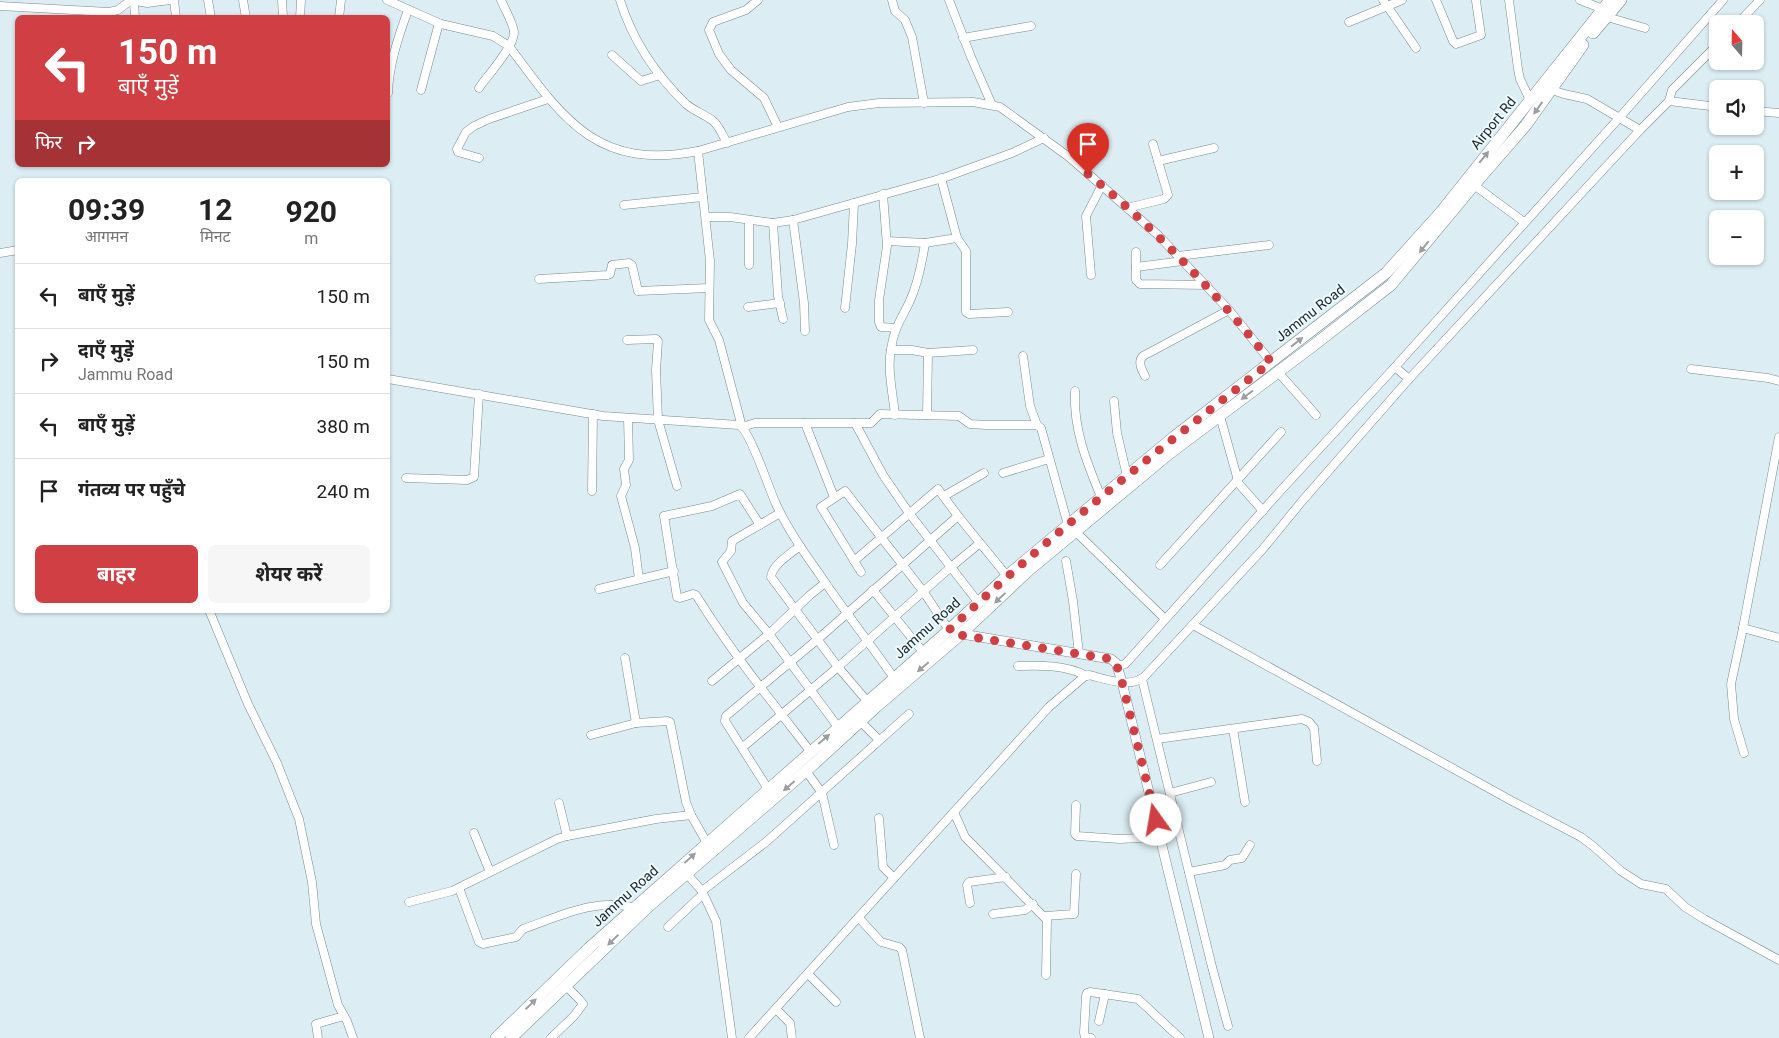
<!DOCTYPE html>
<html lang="hi">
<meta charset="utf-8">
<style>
:root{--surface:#fff;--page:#f6f6f6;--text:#222;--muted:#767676;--line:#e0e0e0;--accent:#cf3f43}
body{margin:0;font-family:Roboto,"Noto Sans Devanagari",sans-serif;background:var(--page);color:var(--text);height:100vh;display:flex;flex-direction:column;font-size:19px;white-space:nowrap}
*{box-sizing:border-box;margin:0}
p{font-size:16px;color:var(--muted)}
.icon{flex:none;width:28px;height:28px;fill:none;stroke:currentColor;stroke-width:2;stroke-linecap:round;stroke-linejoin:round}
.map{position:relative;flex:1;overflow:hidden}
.sheet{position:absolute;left:15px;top:178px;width:375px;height:435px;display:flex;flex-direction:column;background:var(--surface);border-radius:8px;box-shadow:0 1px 4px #0004}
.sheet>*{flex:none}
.top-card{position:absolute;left:15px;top:15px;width:375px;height:152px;border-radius:8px;box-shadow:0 1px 4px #0004;background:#cf3f43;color:#fff;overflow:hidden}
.needle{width:32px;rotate:340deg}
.controls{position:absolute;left:1709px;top:15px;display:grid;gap:10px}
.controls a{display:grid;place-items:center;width:55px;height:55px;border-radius:8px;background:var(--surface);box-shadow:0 1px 4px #0004;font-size:25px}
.pin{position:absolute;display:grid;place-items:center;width:42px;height:42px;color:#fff;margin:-51px -21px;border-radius:50% 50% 50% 0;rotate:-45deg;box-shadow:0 0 5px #0007}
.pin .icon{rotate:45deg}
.me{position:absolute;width:55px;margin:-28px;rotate:347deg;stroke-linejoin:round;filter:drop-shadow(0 0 4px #0008)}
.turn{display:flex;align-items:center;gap:18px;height:105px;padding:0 20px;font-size:22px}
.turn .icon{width:65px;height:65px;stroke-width:2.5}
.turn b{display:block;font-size:35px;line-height:42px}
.then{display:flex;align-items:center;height:48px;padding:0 20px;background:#0003;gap:10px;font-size:19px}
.eta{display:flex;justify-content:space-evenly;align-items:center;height:85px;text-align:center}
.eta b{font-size:30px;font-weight:700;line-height:35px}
.button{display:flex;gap:10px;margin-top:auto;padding:10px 20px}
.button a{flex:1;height:58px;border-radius:8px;background:var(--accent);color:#fff;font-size:20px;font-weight:700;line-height:58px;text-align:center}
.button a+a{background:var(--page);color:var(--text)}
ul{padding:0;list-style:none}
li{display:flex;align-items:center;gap:15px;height:65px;padding:0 20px;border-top:1px solid var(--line)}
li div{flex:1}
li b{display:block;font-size:19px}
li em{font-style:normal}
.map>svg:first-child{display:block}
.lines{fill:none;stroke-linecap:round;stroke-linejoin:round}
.minor-casing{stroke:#7a898f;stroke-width:9}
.tertiary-casing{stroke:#7a898f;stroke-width:10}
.primary-casing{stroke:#7a898f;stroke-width:12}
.minor{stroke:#fff;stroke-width:8}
.tertiary{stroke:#fff;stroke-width:9}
.primary{stroke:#fff;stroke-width:11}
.oneway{fill:#9c9e9f}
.route{stroke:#cf3f43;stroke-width:9;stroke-dasharray:0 16.2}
.labels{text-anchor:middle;stroke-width:4;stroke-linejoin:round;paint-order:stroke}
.street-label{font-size:14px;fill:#22282a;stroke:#ecfaff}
</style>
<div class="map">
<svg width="1779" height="1038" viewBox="0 0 1779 1038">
<rect width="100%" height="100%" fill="#dceef3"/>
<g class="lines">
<g class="minor-casing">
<g id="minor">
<path d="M132,0L147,3L170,0"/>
<path d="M174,0L176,18"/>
<path d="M208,0L211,18"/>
<path d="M243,0L246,18"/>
<path d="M282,0L283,17"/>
<path d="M387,0L441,24L493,36L509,46C563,119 597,171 698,151L848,107L879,103L973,102L1000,107L1069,157L1158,235L1229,310L1271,362"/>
<path d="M620,0C632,39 656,75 686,104C694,111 704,114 712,120C719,125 723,136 727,143"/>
<path d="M758,0L746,10L713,22L709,30L719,54L731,70L764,98L778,127"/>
<path d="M892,0L895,11L905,20L912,37L924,103"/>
<path d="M949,0L971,57L992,105"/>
<path d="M1383,0L1416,48"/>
<path d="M1436,0L1453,41L1456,44L1481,35L1476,1"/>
<path d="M1509,0L1518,69L1520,79L1530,100"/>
<path d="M1580,0L1603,9"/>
<path d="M134,1L135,18"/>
<path d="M0,6L109,12L118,10L131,0"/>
<path d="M1607,17L1645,28"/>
<path d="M300,18L301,0"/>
<path d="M339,18L341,0"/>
<path d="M1349,22L1402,0"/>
<path d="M1737,24L1760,0"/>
<path d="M963,38L1031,26"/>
<path d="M612,55L641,81L660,75"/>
<path d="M479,88C487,76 514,47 514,33C514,24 504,8 501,0"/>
<path d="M421,90L439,23"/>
<path d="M1552,90L1564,94L1587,99L1640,130"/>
<path d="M388,93C389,64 398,38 408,10"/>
<path d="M1669,101L1718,107"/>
<path d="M1755,111L1779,113"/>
<path d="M698,151L710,261L709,320L719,340L742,427L755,423H871L880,414L959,416L970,424L986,425H1037L1041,428L1068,525"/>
<path d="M479,158L458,152L457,149L466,132L474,126L489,119L548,99"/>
<path d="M1158,161L1214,148"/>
<path d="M941,178L957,238L966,251V312L969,314L1008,312"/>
<path d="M1474,185L1524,222"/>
<path d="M883,194L887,246L879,300V322L881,327L896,328"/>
<path d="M624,205L703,197"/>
<path d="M1127,208L1164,199L1168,195L1153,144"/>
<path d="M706,217H730L773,223L793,220L943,178L1012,153L1044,138"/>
<path d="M793,220L804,303L805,331"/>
<path d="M773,223L778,296L783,319"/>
<path d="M887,241L925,243L957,238"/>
<path d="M1136,252V280L1140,284L1207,285"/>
<path d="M0,253L18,250"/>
<path d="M1178,256L1269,245"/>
<path d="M749,265V220"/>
<path d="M1136,267L1183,261"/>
<path d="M1091,275L1086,216L1102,185"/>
<path d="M539,279L608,275L610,274L612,265L629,263L632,265L638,291L709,288"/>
<path d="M748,307L780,303"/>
<path d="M845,308L852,244L854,203"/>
<path d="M627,340L656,339L658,341L656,370L658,420L677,486"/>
<path d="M891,350H912L928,353L973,350"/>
<path d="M1023,356L1030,406L1037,425"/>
<path d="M1395,367L1409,379"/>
<path d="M1691,369L1768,378L1779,381"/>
<path d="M1278,372L1316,415"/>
<path d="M1145,376C1142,370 1137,362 1143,356L1229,310"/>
<path d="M388,379L603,416L739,425C750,430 769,489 776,504C787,528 802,550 818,572C842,608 869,642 894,678"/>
<path d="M1075,391C1073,429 1087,463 1101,497"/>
<path d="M1114,401L1117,433L1127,476"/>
<path d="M895,415C893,394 887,370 891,349C894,329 900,321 909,303C918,284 922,263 925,243"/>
<path d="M927,415L928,353"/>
<path d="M1220,416L1239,484L1263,511"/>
<path d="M628,418L629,460L624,469L626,485L621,496L635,548L639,579"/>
<path d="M805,423L834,497"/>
<path d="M855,423L883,475L909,513L978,602"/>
<path d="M1003,473L1049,459"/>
<path d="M406,478L467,480L474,477L479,394"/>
<path d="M592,491L593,414"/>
<path d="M944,496L984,473"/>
<path d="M780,513L732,541L731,551L722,562L743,603L769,634L838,727"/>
<path d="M760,525L740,494L712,506L664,516L677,597L680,598L693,594L696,595C730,650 771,701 810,751"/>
<path d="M1076,532L1165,619"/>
<path d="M800,546C790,554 772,565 771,577L838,667L867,701"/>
<path d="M854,561L938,489L958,516L1007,576"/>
<path d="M1066,561L1073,601L1079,654"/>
<path d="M1160,565L1281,432"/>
<path d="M861,572L821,507L845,491L923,591L949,630"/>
<path d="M599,589L674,571"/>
<path d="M873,590L923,652"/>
<path d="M209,610L248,704L277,763L299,819L312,882L316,924L338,1005L347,1021L353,1038"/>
<path d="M1193,625L1512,801L1581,837L1593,846L1621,871L1641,884L1666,889L1685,907L1704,919L1779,960"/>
<path d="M1743,628L1779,437"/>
<path d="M625,658L636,723"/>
<path d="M1018,666C1041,665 1066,665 1087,676"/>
<path d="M1117,666L1125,664L1128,661L1283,488L1395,367L1620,117L1723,0"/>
<path d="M1142,679L1211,963L1228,1026"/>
<path d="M712,681L769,634L810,595L825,583"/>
<path d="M860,721L879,740"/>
<path d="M1233,729L1245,802"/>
<path d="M591,735L636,723L668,721L670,722L686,802L691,815L707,843"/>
<path d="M1157,739L1302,719L1309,722L1314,728L1317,761"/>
<path d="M743,747L838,667L951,567L980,543"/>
<path d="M1744,753L1734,719L1731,684L1743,628L1779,638"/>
<path d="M806,771L822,793L834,845"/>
<path d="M768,789L725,721L726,716L818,639L958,516"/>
<path d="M1170,793L1211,782"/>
<path d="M559,803L567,836"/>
<path d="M1076,805L1075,834L1077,836L1120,839L1160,837"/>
<path d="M954,812L965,837L1047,920L1046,975"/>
<path d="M879,818L883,867L894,878"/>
<path d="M474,833L490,872"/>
<path d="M1189,872L1225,865L1230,860L1242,858L1250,845"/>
<path d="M687,874L702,891L716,921L732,1038"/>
<path d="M459,888L479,942L483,944L516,937L523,929C558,917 597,897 634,908"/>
<path d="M702,891L766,842L909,714"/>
<path d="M409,902L452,891L557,839L567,836L656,819L691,815"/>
<path d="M970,903L967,885L969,882L1006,877"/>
<path d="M993,914L1025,910L1033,904"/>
<path d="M1045,916L1074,914L1076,874"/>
<path d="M859,918L881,942L899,947L902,950L920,1038"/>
<path d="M668,927L703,894"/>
<path d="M808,974L836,1002"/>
<path d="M776,1009L790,1023L792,1038"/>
<path d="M1099,1021L1105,994"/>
<path d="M318,1038L316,1024L344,1016"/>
<path d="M551,1038L574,1016L583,1004L579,999L566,986"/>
<path d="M749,1038L1049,707L1085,676L1089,675C1106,679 1131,689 1145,676L1262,550L1303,500L1409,379L1640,130L1669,101L1672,90L1718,44"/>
<path d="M1091,1038L1085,1037L1084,1033L1086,996L1087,993L1090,992L1138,999L1180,1038"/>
</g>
</g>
<g class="tertiary-casing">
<path id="tertiary" d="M956,633L1111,659L1116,663L1122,682L1209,1038"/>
</g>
<g class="primary-casing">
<g id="primary">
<path d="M1593,33L1621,0"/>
<path d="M496,1038L589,948L949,630L1007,576L1175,436L1386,273L1441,212L1610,0"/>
<path d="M511,1038L649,906L815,763L876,707L960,635L1028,571L1170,453L1314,345L1391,285L1474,185L1526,125L1583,45"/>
</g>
</g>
<use href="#minor" class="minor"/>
<use href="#tertiary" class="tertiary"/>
<use href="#primary" class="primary"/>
</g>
<defs><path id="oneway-solid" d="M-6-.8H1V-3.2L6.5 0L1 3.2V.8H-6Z" transform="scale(1.25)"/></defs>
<g class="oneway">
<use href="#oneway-solid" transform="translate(1538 108) rotate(125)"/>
<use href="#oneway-solid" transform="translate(1484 157) rotate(-51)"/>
<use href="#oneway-solid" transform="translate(1424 247) rotate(129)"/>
<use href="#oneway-solid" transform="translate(1297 342) rotate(-38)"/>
<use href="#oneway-solid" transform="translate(1247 395) rotate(143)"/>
<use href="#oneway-solid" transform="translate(1000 598) rotate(137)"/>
<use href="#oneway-solid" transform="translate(923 667) rotate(140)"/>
<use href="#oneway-solid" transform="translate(824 739) rotate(-41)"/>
<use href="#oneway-solid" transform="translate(789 786) rotate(139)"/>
<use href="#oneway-solid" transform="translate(690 858) rotate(-42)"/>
<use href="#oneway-solid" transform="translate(613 940) rotate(136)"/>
<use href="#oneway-solid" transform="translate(531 1004) rotate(-44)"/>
</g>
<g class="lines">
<path class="route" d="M1088,174C1157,230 1216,293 1271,362C1161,448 1051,534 949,630L960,635L1111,659L1116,663L1122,682L1156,820"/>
</g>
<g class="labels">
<g class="street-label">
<text transform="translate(1493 123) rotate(-51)" y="5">Airport Rd</text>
<text transform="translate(1310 313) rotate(-38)" y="5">Jammu Road</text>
<text transform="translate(927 628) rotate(-42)" y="5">Jammu Road</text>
<text transform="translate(625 896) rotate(-42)" y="5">Jammu Road</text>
</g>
</g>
</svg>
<div class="controls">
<a><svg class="needle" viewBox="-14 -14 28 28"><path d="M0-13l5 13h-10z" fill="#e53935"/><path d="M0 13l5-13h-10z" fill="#767676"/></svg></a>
<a><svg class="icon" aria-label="sound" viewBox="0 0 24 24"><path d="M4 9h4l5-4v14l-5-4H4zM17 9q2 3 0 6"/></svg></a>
<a>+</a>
<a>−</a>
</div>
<div class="pin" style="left:1088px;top:174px;background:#d93025"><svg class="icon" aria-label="arrive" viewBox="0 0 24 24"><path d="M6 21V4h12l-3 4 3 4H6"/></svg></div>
<svg class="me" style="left:1156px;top:820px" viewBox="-20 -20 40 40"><circle r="19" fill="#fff"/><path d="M0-13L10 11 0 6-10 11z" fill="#cf3f43"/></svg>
<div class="top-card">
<div class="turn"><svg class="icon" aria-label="left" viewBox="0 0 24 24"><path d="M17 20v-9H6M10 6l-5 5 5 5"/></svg><div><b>150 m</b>बाएँ मुड़ें</div></div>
<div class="then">फिर<svg class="icon" aria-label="right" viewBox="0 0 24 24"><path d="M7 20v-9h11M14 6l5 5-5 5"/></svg></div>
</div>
<section class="sheet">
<div class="eta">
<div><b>09:39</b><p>आगमन</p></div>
<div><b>12</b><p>मिनट</p></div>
<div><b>920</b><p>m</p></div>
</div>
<ul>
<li><svg class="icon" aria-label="left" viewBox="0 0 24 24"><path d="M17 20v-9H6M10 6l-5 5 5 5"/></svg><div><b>बाएँ मुड़ें</b></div><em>150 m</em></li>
<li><svg class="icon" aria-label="right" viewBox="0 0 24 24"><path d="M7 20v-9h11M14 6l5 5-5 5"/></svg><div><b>दाएँ मुड़ें</b><p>Jammu Road</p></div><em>150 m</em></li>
<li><svg class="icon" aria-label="left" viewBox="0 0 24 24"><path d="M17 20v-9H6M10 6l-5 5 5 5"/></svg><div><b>बाएँ मुड़ें</b></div><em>380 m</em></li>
<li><svg class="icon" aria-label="arrive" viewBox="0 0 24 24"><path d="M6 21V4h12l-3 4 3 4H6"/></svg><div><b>गंतव्य पर पहुँचे</b></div><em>240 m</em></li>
</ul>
<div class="button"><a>बाहर</a><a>शेयर करें</a></div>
</section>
</div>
